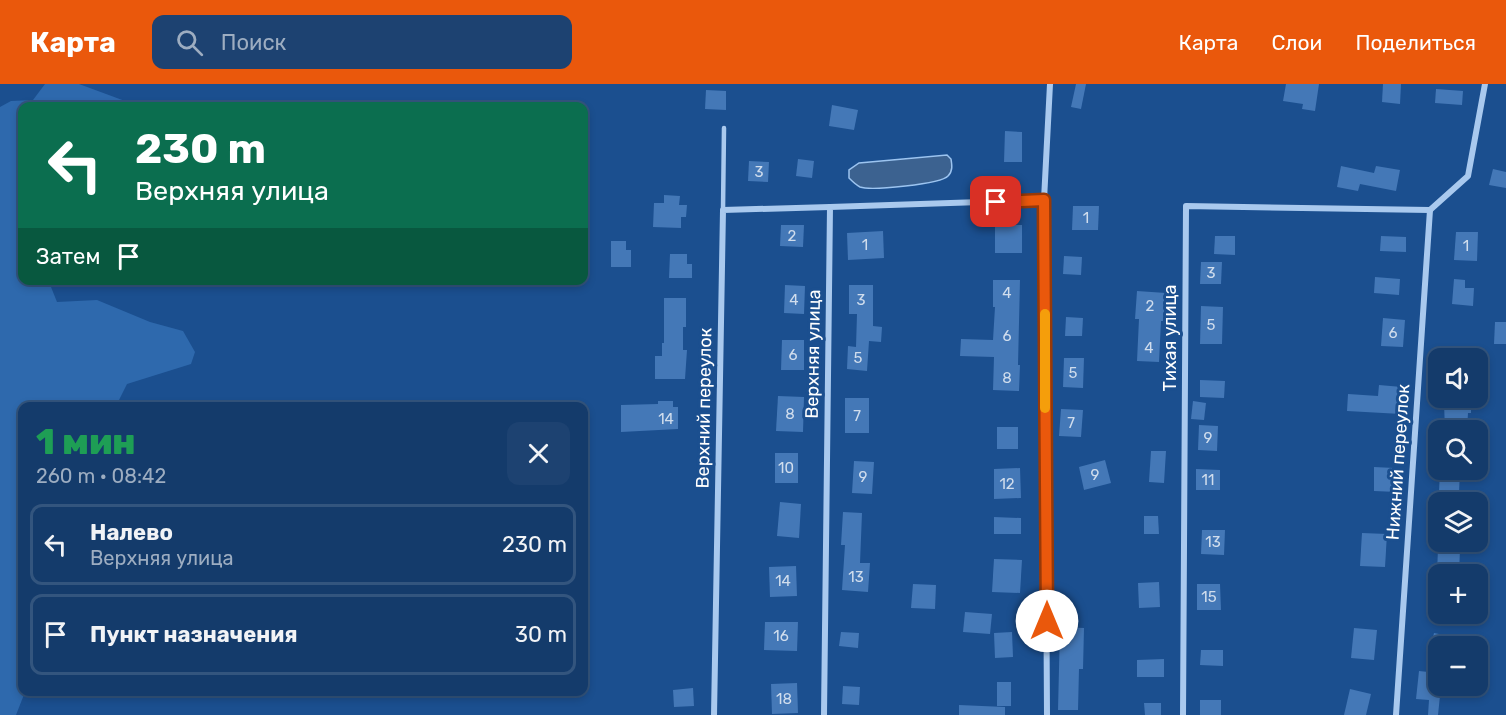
<!DOCTYPE html>
<html lang="ru">
<meta charset="utf-8">
<style>
:root{--surface:#143b6b;--page:#1d4271;--text:#f1f3f6;--muted:#9dadc1;--line:#33557e;--accent:#ea580c}
body{margin:0;font-family:Rubik,sans-serif;background:var(--page);color:var(--text);height:100vh;display:flex;flex-direction:column;font-size:22px;white-space:nowrap}
*{box-sizing:border-box;margin:0}
p{font-size:20px;color:var(--muted)}
.icon{flex:none;width:33px;height:33px;fill:none;stroke:currentColor;stroke-width:2;stroke-linecap:round;stroke-linejoin:round}
.map{position:relative;flex:1;overflow:hidden}
.details{position:absolute;left:18px;top:318px;width:570px;height:294px;display:flex;flex-direction:column;background:var(--surface);border-radius:12px;box-shadow:0 3px 9px #0003,0 0 0 2px var(--line)}
.details>*{flex:none}
.top-card{position:absolute;left:18px;top:18px;width:570px;height:183px;border-radius:12px;box-shadow:0 3px 9px #0003,0 0 0 2px var(--line);background:#0b6e4f;color:#fff;overflow:hidden}
.controls{position:absolute;left:1428px;top:264px;display:grid;gap:12px}
.controls a{display:grid;place-items:center;width:60px;height:60px;border-radius:12px;background:var(--surface);box-shadow:0 3px 9px #0003,0 0 0 2px var(--line);font-size:30px}
.pin{position:absolute;display:grid;place-items:center;width:51px;height:51px;color:#fff;margin:-26px;border-radius:12px;box-shadow:0 3px 9px #0006}
.me{position:absolute;width:66px;margin:-33px;rotate:0deg;stroke-linejoin:round;filter:drop-shadow(0 0 4px #0008)}
.turn{display:flex;align-items:center;gap:21px;height:126px;padding:0 18px;font-size:27px}
.turn .icon{width:78px;height:78px;stroke-width:2.5}
.turn b{display:block;font-size:42px;line-height:51px}
.then{display:flex;align-items:center;height:57px;padding:0 18px;background:#0003;gap:12px;font-size:22px}
.round{display:grid;place-items:center;flex:none;width:63px;height:63px;border-radius:12px;background:var(--page)}
.headline{display:flex;align-items:center;justify-content:space-between;height:102px;padding:0 18px}
h1{font-size:36px;font-weight:800;line-height:45px;color:#1e9e55}
ul{padding:0;list-style:none}
li{display:flex;align-items:center;gap:18px;height:81px;margin:0 12px 9px;padding:0 6px;border:3px solid var(--line);border-radius:12px}
li div{flex:1}
li b{display:block;font-size:22px}
li em{font-style:normal}
header{display:flex;align-items:center;gap:36px;box-sizing:border-box;height:84px;padding:0 30px;background:var(--accent);color:#fff}
header strong{font-size:28px}
nav{display:flex;gap:33px;margin-inline-start:auto;font-size:21px}
.search{width:420px;height:54px;background:var(--page);display:flex;align-items:center;gap:15px;box-sizing:border-box;padding:0 21px;border-radius:12px;color:var(--muted);font-size:22px}
.map>svg:first-child{display:block}
.green{fill:#2e69ad}
.water{fill:#3c6290;stroke:#9cc4f0;stroke-width:1.5}
.building{fill:#4478b7}
.lines{fill:none;stroke-linecap:round;stroke-linejoin:round}
.service{stroke:#a9c9ee;stroke-width:4.5}
.minor{stroke:#a9c9ee;stroke-width:6}
.route-casing{stroke:#983908;stroke-width:15}
.route{stroke:#ea580c;stroke-width:10}
.slow{stroke:#f59e0b;stroke-width:10}
.labels{text-anchor:middle;stroke-width:6;stroke-linejoin:round;paint-order:stroke}
.number-label{font-size:15px;fill:#d0dded}
.street-label{font-size:18px;fill:#fff;stroke:#1b4f8f}
</style>
<header>
<strong>Карта</strong>
<div class="search"><svg class="icon" aria-label="search" viewBox="0 0 24 24"><circle cx="10" cy="10" r="6"/><path d="M15 15l6 6"/></svg>Поиск</div>
<nav><a>Карта</a><a>Слои</a><a>Поделиться</a></nav>
</header>
<div class="map">
<svg width="1506" height="631" viewBox="0 0 1506 631">
<rect width="100%" height="100%" fill="#1b4f8f"/>
<path class="green" d="M45,0H79L125,17L117,22H22V196L53,197L51,203L57,218L97,216L150,238L183,247L195,268L191,280L127,300L116,322H22V608H25L16,631H0V23L11,17L33,16Z"/>
<path class="water" d="M947,71L951,75C952,81 953,87 948,92C941,100 871,107 860,103C856,101 852,97 849,94V86L859,79Z"/>
<g class="building">
<path d="M1076,0H1086L1081,25L1071,23Z"/>
<path d="M1286,0H1319L1315,27L1302,25L1303,20L1283,17Z"/>
<path d="M1383,0H1401L1400,20L1382,18Z"/>
<path d="M1436,5L1463,7L1462,21L1435,19Z"/>
<path d="M706,6L726,7V26L705,25Z"/>
<path d="M832,21L858,26L854,46L829,42Z"/>
<path d="M1005,47L1022,48V78H1004Z"/>
<path d="M798,75L814,77L812,94L796,92Z"/>
<path d="M749,77L769,78L768,98L748,97Z"/>
<path d="M1341,82L1374,89L1376,82L1400,86L1396,107L1360,100L1358,107L1337,103Z"/>
<path d="M1493,85L1506,88V104L1489,101Z"/>
<path d="M664,111L680,112L679,121H687L686,133H681V144L653,143L654,119H664Z"/>
<path d="M1073,122H1099L1098,146H1072Z"/>
<path d="M781,141H804L803,163L780,162Z"/>
<rect x="995" y="141" width="27" height="28"/>
<path d="M883,147L884,174L848,176L847,149Z"/>
<path d="M1456,148H1478L1477,177L1454,176Z"/>
<path d="M1215,152H1235V171L1214,170Z"/>
<path d="M1381,152L1406,153V168L1380,167Z"/>
<path d="M611,157H626V166H631V183H611Z"/>
<path d="M670,170H687V180H692V194H669Z"/>
<path d="M1064,172L1082,173L1081,191L1063,190Z"/>
<path d="M1201,178H1222L1221,200H1200Z"/>
<path d="M1375,193L1400,195L1399,211L1374,209Z"/>
<path d="M1454,195L1465,196V204H1474L1473,222L1452,220Z"/>
<path d="M993,196H1020L1018,281H1020L1019,307L993,306L994,273L960,272L961,255L993,256L995,223H993Z"/>
<path d="M785,201L805,202L804,230L784,229Z"/>
<path d="M849,201H873V242L882,243L881,258L869,257L867,287L847,285L848,262L856,263L857,230H849Z"/>
<path d="M1137,207L1166,209L1163,237H1161L1159,278L1137,277L1139,235H1135Z"/>
<path d="M664,214H686V243H683V266H687L685,295H655V272H662V259H664Z"/>
<path d="M1201,222L1223,223L1222,260H1200Z"/>
<path d="M1066,233L1083,234L1082,252H1065Z"/>
<path d="M1383,234L1405,236L1403,263L1381,262Z"/>
<path d="M1495,238H1506V260H1494Z"/>
<path d="M782,256H804V286H781Z"/>
<path d="M1064,274H1084L1083,304L1063,303Z"/>
<path d="M1200,296L1225,297L1224,314L1200,313Z"/>
<path d="M1379,301L1402,303L1401,330L1347,327L1348,310L1378,312Z"/>
<path d="M778,312L804,313L803,348L776,347Z"/>
<rect x="845" y="314" width="24" height="35"/>
<path d="M658,317H673V323H678V345L621,348V321L658,320Z"/>
<path d="M1193,317L1206,319L1204,336L1191,335Z"/>
<path d="M1471,318V329H1468L1467,346H1445L1444,319Z"/>
<path d="M1061,325L1083,326L1081,353L1059,352Z"/>
<path d="M1199,341L1218,342L1217,367L1198,366Z"/>
<rect x="997" y="343" width="21" height="22"/>
<path d="M1151,367H1166L1164,399L1149,398Z"/>
<rect x="775" y="369" width="23" height="30"/>
<path d="M1105,376L1111,399L1084,406L1079,383Z"/>
<path d="M854,377L874,378L872,410L852,409Z"/>
<path d="M1374,383L1394,384L1393,390H1398L1397,408L1374,407Z"/>
<path d="M1020,384L1021,414L994,415V385Z"/>
<path d="M1196,385L1220,386V406H1196Z"/>
<path d="M1440,386H1460L1459,409L1439,408Z"/>
<path d="M780,418L801,420L799,454L777,452Z"/>
<path d="M843,428L862,429L860,479H870L868,508L842,506L845,461H841Z"/>
<path d="M1144,432H1158L1159,450H1144Z"/>
<path d="M994,433L1021,434V450H994Z"/>
<path d="M1202,446H1225L1224,471L1201,470Z"/>
<path d="M1362,449L1387,450L1385,483L1360,482Z"/>
<path d="M1438,464L1460,465L1459,490H1437Z"/>
<path d="M994,475L1022,476L1020,509L992,508Z"/>
<path d="M796,482L797,512L770,513L769,483Z"/>
<path d="M1159,498L1160,523L1139,524L1138,499Z"/>
<path d="M913,500L936,501L935,525L911,524Z"/>
<path d="M1197,500H1220L1221,526H1197Z"/>
<path d="M965,528L992,530L990,550L963,548Z"/>
<path d="M765,538H798L797,567L764,566Z"/>
<path d="M1060,543L1084,544L1083,585H1079L1078,626H1058Z"/>
<path d="M1354,544L1377,546L1374,576L1351,574Z"/>
<path d="M841,548L859,549L858,564L839,562Z"/>
<path d="M1012,548L1013,573L995,574L994,549Z"/>
<path d="M1434,549L1454,553L1452,562H1431Z"/>
<path d="M1201,566H1223V582L1200,581Z"/>
<path d="M1164,575V593H1137V576Z"/>
<path d="M1419,587L1438,589V602H1441L1438,631H1428L1429,616L1416,615Z"/>
<rect x="997" y="598" width="14" height="24"/>
<path d="M797,599L798,629L772,630L771,600Z"/>
<path d="M843,602L860,603L859,621L842,620Z"/>
<path d="M693,604L694,622L674,623L673,606Z"/>
<path d="M1350,605L1371,610L1366,631H1344Z"/>
<rect x="1200" y="616" width="21" height="15"/>
<path d="M1144,619H1161V631H1145Z"/>
<path d="M959,621L1005,623V631H959Z"/>
</g>
<g class="lines">
<path class="service" d="M723,126L724,44"/>
<g class="minor">
<path d="M1430,126L1468,92L1485,0"/>
<path d="M714,631L723,126L830,123"/>
<path d="M824,631L830,123L1044,116"/>
<path d="M1047,631L1044,116L1050,0"/>
<path d="M1183,631L1186,122L1430,126"/>
<path d="M1396,631L1430,126"/>
</g>
</g>
<g class="lines">
<g class="route-casing">
<path id="route" d="M996,118L1044,116L1047,537"/>
</g>
<use href="#route" class="route"/>
<path class="slow" d="M1045,230V324"/>
</g>
<g class="labels">
<g class="number-label">
<text x="759" y="93">3</text>
<text x="1086" y="139">1</text>
<text x="792" y="157">2</text>
<text x="865" y="166">1</text>
<text x="1466" y="167">1</text>
<text x="1211" y="194">3</text>
<text x="1007" y="214">4</text>
<text x="794" y="221">4</text>
<text x="861" y="221">3</text>
<text x="1150" y="227">2</text>
<text x="1211" y="246">5</text>
<text x="1393" y="254">6</text>
<text x="1007" y="257">6</text>
<text x="1149" y="269">4</text>
<text x="793" y="276">6</text>
<text x="858" y="279">5</text>
<text x="1073" y="294">5</text>
<text x="1007" y="299">8</text>
<text x="790" y="335">8</text>
<text x="857" y="337">7</text>
<text x="666" y="340">14</text>
<text x="1071" y="344">7</text>
<text x="1208" y="359">9</text>
<text x="786" y="389">10</text>
<text x="1095" y="396">9</text>
<text x="863" y="398">9</text>
<text x="1208" y="401">11</text>
<text x="1007" y="405">12</text>
<text x="1213" y="463">13</text>
<text x="856" y="498">13</text>
<text x="783" y="502">14</text>
<text x="1209" y="518">15</text>
<text x="781" y="557">16</text>
<text x="784" y="620">18</text>
</g>
<g class="street-label">
<text transform="translate(1170 254) rotate(-90)" y="6">Тихая улица</text>
<text transform="translate(813 270) rotate(-89)" y="6">Верхняя улица</text>
<text transform="translate(704 324) rotate(-89)" y="6">Верхний переулок</text>
<text transform="translate(1398 378) rotate(-86)" y="6">Нижний переулок</text>
</g>
</g>
</svg>
<div class="controls">
<a><svg class="icon" aria-label="sound" viewBox="0 0 24 24"><path d="M4 9h4l5-4v14l-5-4H4zM17 9q2 3 0 6"/></svg></a>
<a><svg class="icon" aria-label="search" viewBox="0 0 24 24"><circle cx="10" cy="10" r="6"/><path d="M15 15l6 6"/></svg></a>
<a><svg class="icon" aria-label="layers" viewBox="0 0 24 24"><path d="M12 4l9 5-9 5-9-5zM3 14l9 5 9-5"/></svg></a>
<a>+</a>
<a>−</a>
</div>
<div class="pin" style="left:996px;top:118px;background:#d93025"><svg class="icon" aria-label="arrive" viewBox="0 0 24 24"><path d="M6 21V4h12l-3 4 3 4H6"/></svg></div>
<svg class="me" style="left:1047px;top:537px" viewBox="-20 -20 40 40"><circle r="19" fill="#fff"/><path d="M0-13L10 11 0 6-10 11z" fill="#ea580c"/></svg>
<div class="top-card">
<div class="turn"><svg class="icon" aria-label="left" viewBox="0 0 24 24"><path d="M17 20v-9H6M10 6l-5 5 5 5"/></svg><div><b>230 m</b>Верхняя улица</div></div>
<div class="then">Затем<svg class="icon" aria-label="arrive" viewBox="0 0 24 24"><path d="M6 21V4h12l-3 4 3 4H6"/></svg></div>
</div>
<section class="details">
<div class="headline"><div><h1>1 мин</h1><p>260 m · 08:42</p></div><a class="round"><svg class="icon" aria-label="close" viewBox="0 0 24 24"><path d="M6 6l12 12M18 6L6 18"/></svg></a></div>
<ul>
<li><svg class="icon" aria-label="left" viewBox="0 0 24 24"><path d="M17 20v-9H6M10 6l-5 5 5 5"/></svg><div><b>Налево</b><p>Верхняя улица</p></div><em>230 m</em></li>
<li><svg class="icon" aria-label="arrive" viewBox="0 0 24 24"><path d="M6 21V4h12l-3 4 3 4H6"/></svg><div><b>Пункт назначения</b></div><em>30 m</em></li>
</ul>
</section>
</div>
